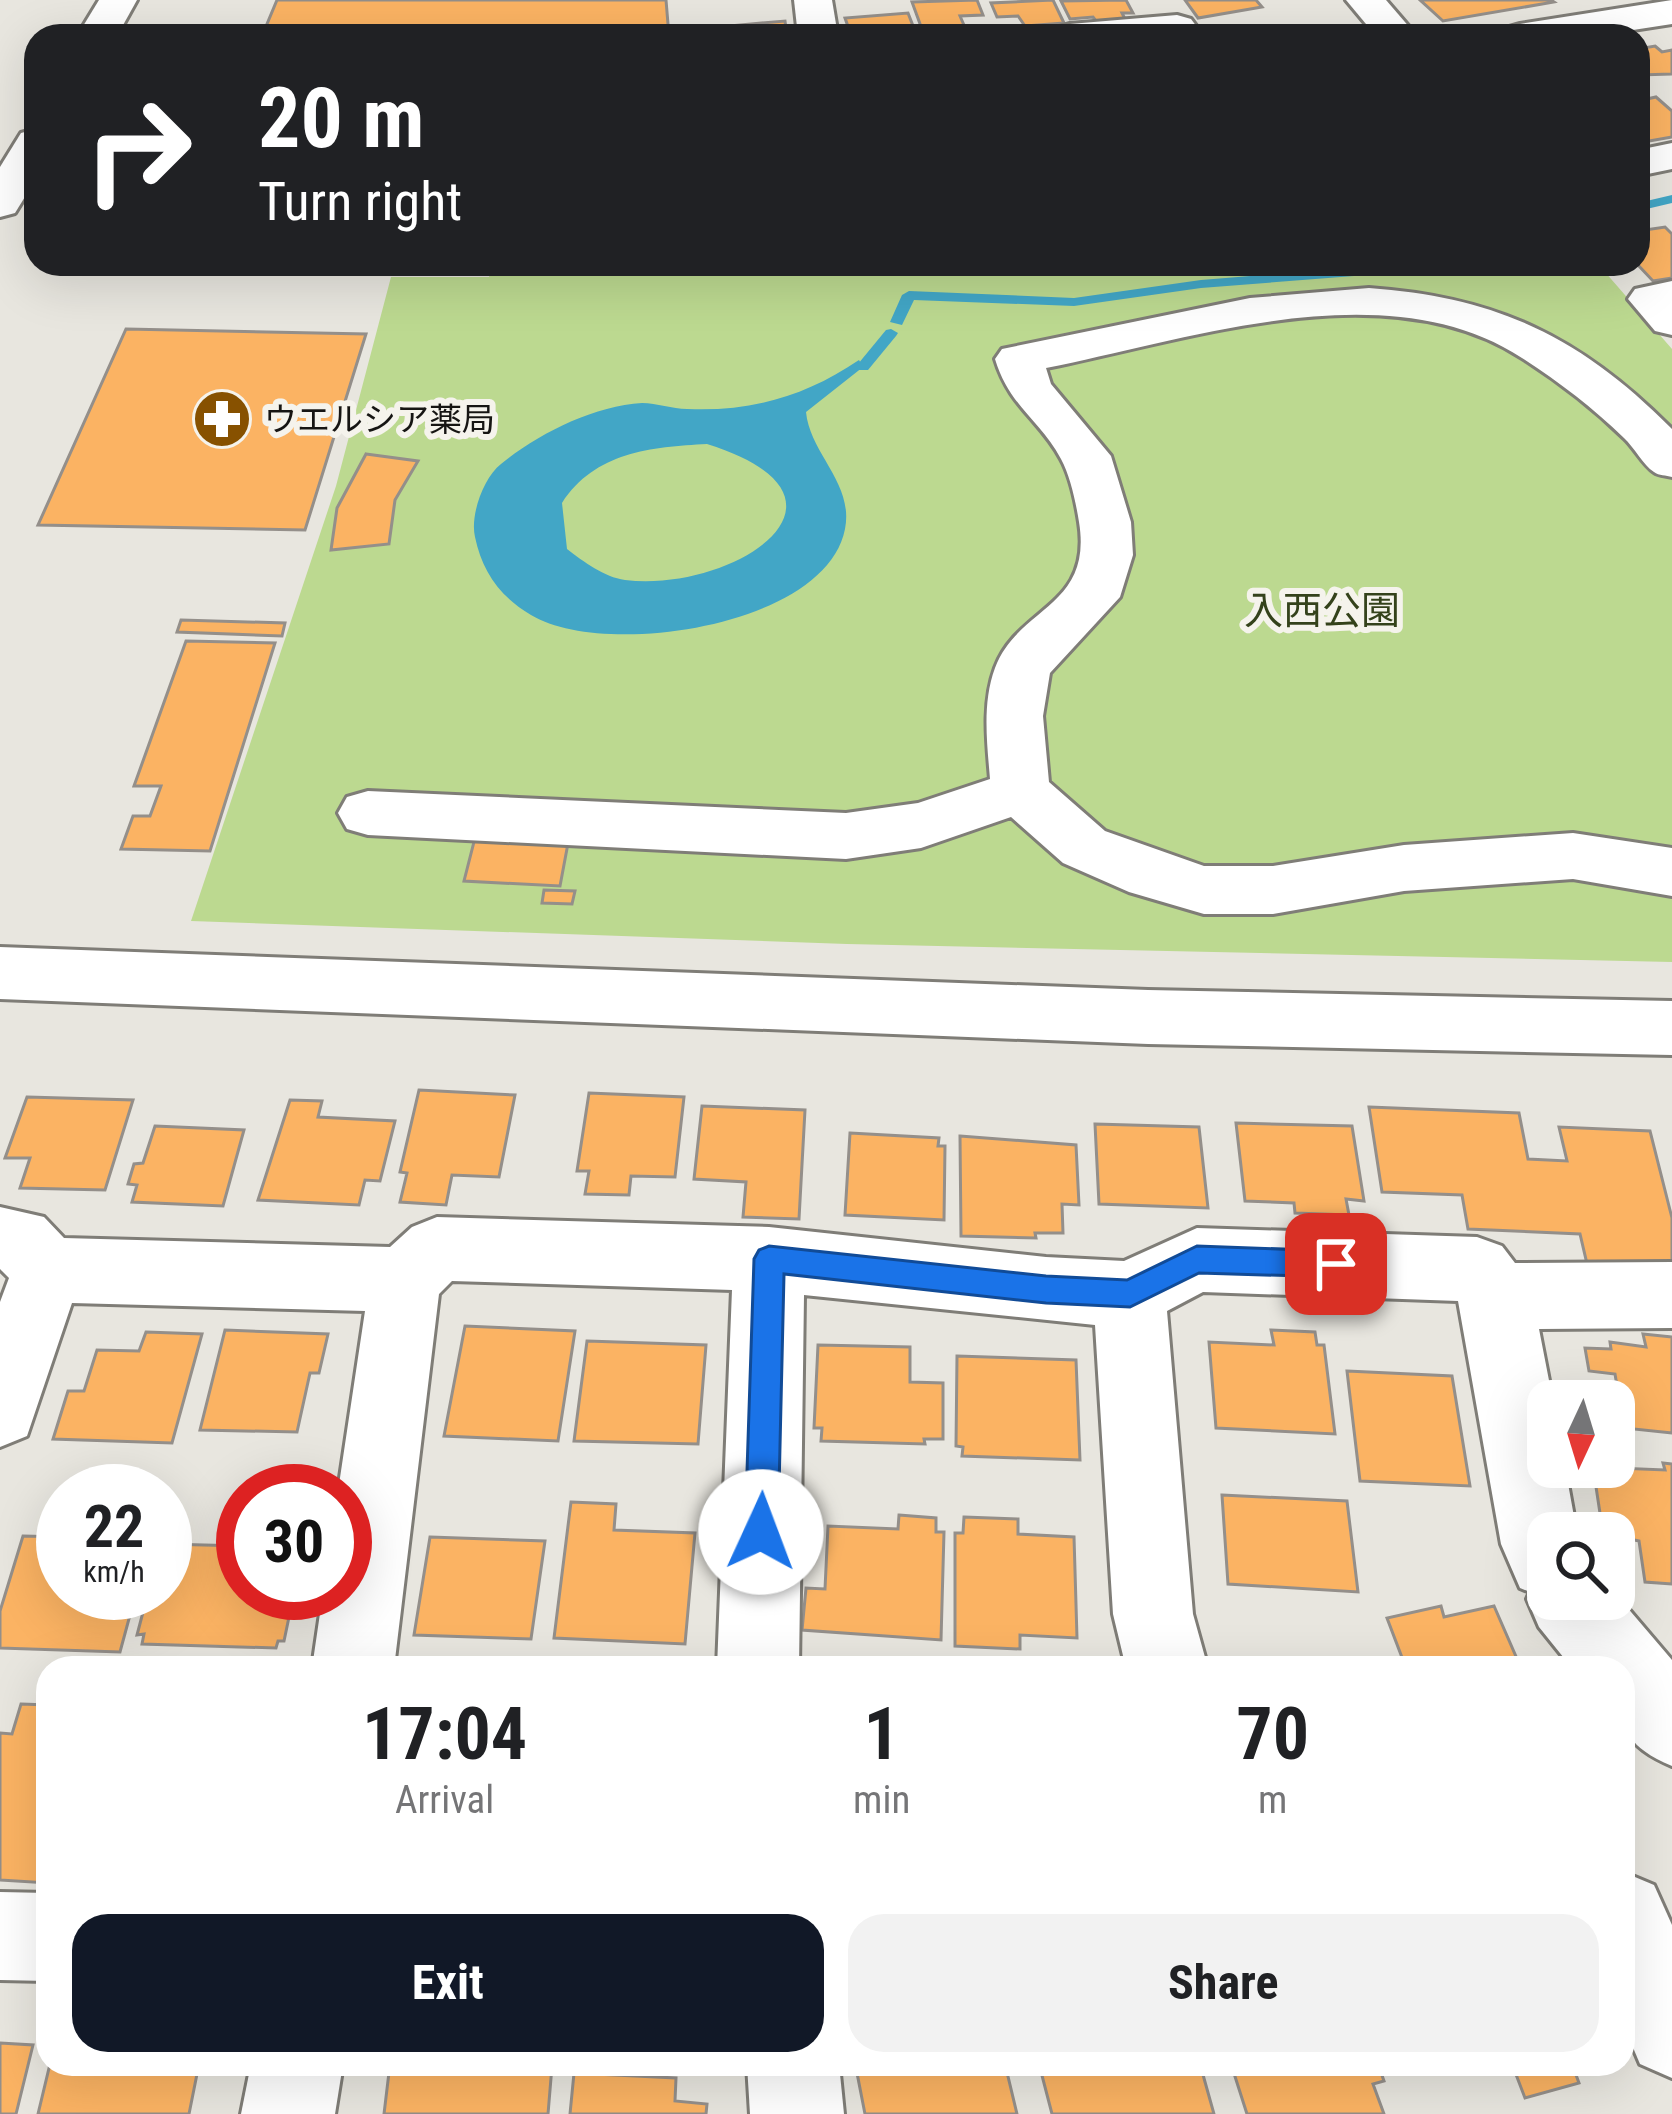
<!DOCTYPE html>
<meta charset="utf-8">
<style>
:root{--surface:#fff;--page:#f2f2f2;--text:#202124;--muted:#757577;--accent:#111827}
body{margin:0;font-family:"Roboto Condensed","Noto Sans JP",sans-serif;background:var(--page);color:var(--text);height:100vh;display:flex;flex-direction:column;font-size:45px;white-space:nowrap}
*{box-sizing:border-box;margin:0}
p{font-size:39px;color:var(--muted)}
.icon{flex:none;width:66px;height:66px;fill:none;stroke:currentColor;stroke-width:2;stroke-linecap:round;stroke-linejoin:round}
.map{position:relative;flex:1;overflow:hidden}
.details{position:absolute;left:36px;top:1656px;width:1599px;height:420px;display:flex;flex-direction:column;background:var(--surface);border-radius:36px;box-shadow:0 12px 48px #0002}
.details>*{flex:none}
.hud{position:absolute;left:24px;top:24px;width:1626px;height:252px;border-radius:36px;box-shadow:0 12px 48px #0002;background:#202124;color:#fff;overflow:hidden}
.needle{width:78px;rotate:184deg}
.controls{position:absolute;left:1527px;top:1380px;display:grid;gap:24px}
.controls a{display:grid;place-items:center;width:108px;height:108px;border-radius:24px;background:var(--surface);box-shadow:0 12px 48px #0002;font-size:60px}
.speed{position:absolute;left:36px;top:1464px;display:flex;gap:24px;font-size:60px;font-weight:700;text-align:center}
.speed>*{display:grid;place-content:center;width:156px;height:156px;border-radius:50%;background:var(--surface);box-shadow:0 12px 48px #0002;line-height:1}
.speed small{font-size:30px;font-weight:400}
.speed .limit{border:18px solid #d22;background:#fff;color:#111}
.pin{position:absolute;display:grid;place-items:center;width:102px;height:102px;color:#fff;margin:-51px;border-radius:24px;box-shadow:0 6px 18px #0006}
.me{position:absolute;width:132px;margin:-66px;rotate:2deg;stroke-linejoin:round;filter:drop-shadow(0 0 9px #0008)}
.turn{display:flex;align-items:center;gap:42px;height:252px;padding:0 36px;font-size:54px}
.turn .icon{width:156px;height:156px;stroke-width:2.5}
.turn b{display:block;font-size:84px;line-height:102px}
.eta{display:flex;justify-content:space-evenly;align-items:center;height:204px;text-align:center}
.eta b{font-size:72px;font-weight:700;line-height:84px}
.primary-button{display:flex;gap:24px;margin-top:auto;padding:24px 36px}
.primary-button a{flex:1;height:138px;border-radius:36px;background:var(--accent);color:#fff;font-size:48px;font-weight:700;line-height:138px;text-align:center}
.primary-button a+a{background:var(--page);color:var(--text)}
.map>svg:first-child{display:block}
.green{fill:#bcd990}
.water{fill:#42a6c6;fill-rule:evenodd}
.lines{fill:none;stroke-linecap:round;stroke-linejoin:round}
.stream{fill:#42a6c6;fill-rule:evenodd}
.building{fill:#fbb363;stroke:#948f8a;stroke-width:3}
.minor-casing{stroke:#7f7d77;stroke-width:6}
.minor{fill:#fff;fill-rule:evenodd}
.route{fill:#1a73e8;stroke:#114b97;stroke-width:3}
.labels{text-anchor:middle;stroke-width:12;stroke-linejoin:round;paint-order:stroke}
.far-poi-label{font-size:33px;fill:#161513;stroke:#f5f3ec;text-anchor:start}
.park-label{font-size:39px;fill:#34421b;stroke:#f5f3ec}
</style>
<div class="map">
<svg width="1672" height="2114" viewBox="0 0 1672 2114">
<rect width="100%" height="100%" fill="#e8e6df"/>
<path class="green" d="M493,264H1598L1672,349V962L847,944L191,921L336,486L391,277H489Z"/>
<path class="water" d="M859,360L863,367L806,412C810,454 854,483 845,529C826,627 603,659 531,615C500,597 482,571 475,537C470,516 483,478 501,464C538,434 593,406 642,403C657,403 672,409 687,409C751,412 806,396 859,360ZM707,444C879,498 733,593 625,580C604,577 584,562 567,549L562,503C595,452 651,447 707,444Z"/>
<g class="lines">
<g class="stream">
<path d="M1672,195V203L1638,211V203Z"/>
<path d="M1401,264H1464L1457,268L1201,288L1074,306L914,300L902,325L890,322L902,295L909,291L1074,298L1201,280Z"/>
<path d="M891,329L898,333L896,336L868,370H858V364L886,330Z"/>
</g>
</g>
<g class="building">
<path d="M277,0H666L668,24L666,36H262Z"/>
<path d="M977,0L983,15L960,16L967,32L945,33L923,32L912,2Z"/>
<path d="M1053,0L1064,23L1025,26L1018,16L997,17L991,3Z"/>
<path d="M1126,0L1133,13H1122L1125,19L1096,21L1093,17L1070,19L1061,1Z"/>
<path d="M1185,0H1256L1262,7L1198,18Z"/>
<path d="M1420,0H1551L1554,2L1443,21Z"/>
<path d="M908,13L915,31L893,36L850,32L845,18Z"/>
<path d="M785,21L787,36H719L718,27Z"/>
<path d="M1655,46L1662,52L1672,50V74L1639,75L1638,49Z"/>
<path d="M1656,97L1672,111V137L1638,143V101Z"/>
<path d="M1665,227L1672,234V278L1653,281L1637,264L1638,231Z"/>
<path d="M126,329L366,334L305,530L38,525Z"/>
<path d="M366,454L418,461L395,500L389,544L331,550L337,508Z"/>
<path d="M181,620L285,623L282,636L177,632Z"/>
<path d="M186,641L275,643L210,851L121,849L133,816H150L161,786H134Z"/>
<path d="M476,834L569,838L560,886L464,881Z"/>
<path d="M544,890L575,891L572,904L542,903Z"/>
<path d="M419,1090L515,1095L499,1177L452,1175L446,1205L400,1202L407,1173L400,1172Z"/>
<path d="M589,1093L684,1097L675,1177L631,1176L629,1195L585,1194L589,1171H577Z"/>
<path d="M27,1097L133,1100L105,1190L20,1188L30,1158H5Z"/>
<path d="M290,1100L322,1101L318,1117L395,1121L380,1181L365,1180L359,1205L258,1200Z"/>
<path d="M702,1106L805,1110L799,1219L743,1217L746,1182L694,1179Z"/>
<path d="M1369,1107L1519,1113L1528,1159L1567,1161L1559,1127L1650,1131L1672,1218V1272L1588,1268L1580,1234L1468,1229L1462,1195L1382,1192Z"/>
<path d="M1236,1123L1352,1126L1364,1201L1346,1199L1349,1215L1295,1213L1294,1203L1245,1201Z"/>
<path d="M1095,1124L1199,1127L1208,1208L1099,1204Z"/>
<path d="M155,1126L244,1130L223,1206L132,1202L137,1185L128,1184L134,1164L143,1163Z"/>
<path d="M850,1133L939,1138L938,1146H945L944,1220L845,1215Z"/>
<path d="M960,1136L1076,1145L1079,1205L1062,1204L1063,1233H1035L1036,1238L961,1236Z"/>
<path d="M465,1326L575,1331L558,1441L444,1436Z"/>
<path d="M225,1330L328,1334L319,1373H310L297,1432L200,1430Z"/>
<path d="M1271,1330L1315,1332L1317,1345H1324L1335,1434L1216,1428L1209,1342L1274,1345Z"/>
<path d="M146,1332L202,1334L172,1443L53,1439L68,1391H84L97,1350L139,1351Z"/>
<path d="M1643,1334L1672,1337V1433L1624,1428L1615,1374L1589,1371L1585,1348L1611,1349L1610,1342L1646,1347Z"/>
<path d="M587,1341L706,1345L698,1444L574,1441Z"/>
<path d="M818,1345L910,1347V1382L943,1383V1439H924L925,1444L821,1441L822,1428H814Z"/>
<path d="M957,1356L1076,1360L1080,1460L962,1456L963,1447L956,1446Z"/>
<path d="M1347,1371L1452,1376L1470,1486L1360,1481Z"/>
<path d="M1663,1463L1672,1464V1584L1645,1582L1639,1541L1603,1533L1593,1467L1665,1470Z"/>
<path d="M1222,1495L1347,1501L1358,1592L1228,1584Z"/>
<path d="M571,1502L616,1504L614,1530L695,1533L685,1644L554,1638Z"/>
<path d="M899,1515L936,1518V1532H944L941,1640L802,1630L806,1588L825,1589L828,1526L898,1529Z"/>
<path d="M964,1517L1018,1519V1534L1074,1537L1077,1638L1020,1635V1649L955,1646V1533H963Z"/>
<path d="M23,1536L63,1537V1593H136L120,1652L0,1648V1611Z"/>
<path d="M430,1537L545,1541L531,1639L414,1635Z"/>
<path d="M165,1544L243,1546V1593H294L284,1641H278L276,1648L142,1644L144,1634L137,1635L148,1593H165Z"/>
<path d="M1441,1606L1444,1617L1494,1606L1521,1668H1406L1387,1618Z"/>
<path d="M21,1704L48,1705V1883L0,1880V1733L12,1734Z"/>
<path d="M0,2043L33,2045L16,2114H0Z"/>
<path d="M50,2064H199L189,2114H38Z"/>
<path d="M390,2064L552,2066L548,2114H384Z"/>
<path d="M894,2064H1005L1017,2114H865L857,2073Z"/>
<path d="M1039,2064H1200L1214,2114H1052Z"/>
<path d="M1231,2064H1378L1384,2081L1373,2084L1384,2114H1247Z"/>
<path d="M1512,2064H1572L1579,2083L1525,2098Z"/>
<path d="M574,2073L676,2078L675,2101L707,2104L706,2114H570Z"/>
</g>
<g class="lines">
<g class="minor-casing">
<g id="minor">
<path d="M99,0H137L117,36H77Z"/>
<path d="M794,0H832L838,36H798Z"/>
<path d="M1346,0H1386L1417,36H1376Z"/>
<path d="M1672,0V24L1594,36H1500L1506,28L1520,24Z"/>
<path d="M1177,15L1191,19L1197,27L1191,35L1050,36L1056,28L1070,24Z"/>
<path d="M36,129V179L15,213L0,217V167L21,133Z"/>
<path d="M1672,143V169L1638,176V150Z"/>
<path d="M1672,281V335L1655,331L1628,299L1635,289Z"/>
<path d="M1369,288C1497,297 1581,337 1672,429V477C1666,475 1659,476 1654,472C1643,465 1634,447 1624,438C1593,408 1558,381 1522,358C1387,270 1191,339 1046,368L1051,384L1111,456L1131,522L1133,555L1120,597L1050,673L1043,716L1049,782L1105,831L1204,866H1273L1404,845L1573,833L1672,848V896L1573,879L1404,891L1273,914H1204L1129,892L1063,863L1011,817L921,848L846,859L368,835L347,829L338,813L347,797L368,791L846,813L918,803L990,779C987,742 982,703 995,668C1018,606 1093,608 1079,522C1076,503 1070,475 1061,459C1040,420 1009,406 995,359L1002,349L1250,298Z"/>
<path d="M0,947L1148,990L1672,1001V1055L1148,1044L0,999Z"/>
<path d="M0,1207L44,1217L64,1238L390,1247L412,1227L437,1217L769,1227L1046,1257L1124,1261L1197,1228L1477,1237L1502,1246L1515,1263L1672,1262V1328L1539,1329L1553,1401H1548V1467H1565L1577,1533H1548V1599H1614V1592L1672,1660V1766C1616,1742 1623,1723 1623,1668H1572L1539,1627L1527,1599L1530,1592L1520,1588L1501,1544L1458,1301L1203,1292L1167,1311L1193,1614L1208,1668H1126L1113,1614L1095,1325L804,1295L799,1668H717L732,1290L452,1281L439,1294L394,1668H312L323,1593H345V1491H338L365,1311L72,1303L27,1436L0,1447V1302L9,1278L0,1269Z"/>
<path d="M1623,1872L1654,1885L1672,1925V2078L1640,2064L1623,2024Z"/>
<path d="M0,1892L48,1893V1981L0,1980Z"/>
<path d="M251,2064H343L335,2114H241Z"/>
<path d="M747,2064H839L844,2114H750Z"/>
</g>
</g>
<use href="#minor" class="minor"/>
</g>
<path class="route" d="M769,1246L1046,1276L1127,1280L1197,1246L1336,1251L1347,1255L1351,1264L1347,1274L1336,1277L1199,1273L1130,1307L1046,1303L784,1274L778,1532L773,1543L761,1548L750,1543L745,1532L754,1259L759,1250Z"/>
<defs>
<g id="pharmacy-disc" transform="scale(3)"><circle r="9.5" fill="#875100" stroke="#f5f3ec"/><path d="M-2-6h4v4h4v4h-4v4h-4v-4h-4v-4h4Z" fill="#fff"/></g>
</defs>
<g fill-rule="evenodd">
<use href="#pharmacy-disc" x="222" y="419"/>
</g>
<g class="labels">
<g class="far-poi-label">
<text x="264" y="431">ウエルシア薬局</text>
</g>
<g class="park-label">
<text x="1322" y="624">入西公園</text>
</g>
</g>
</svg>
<div class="controls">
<a><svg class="needle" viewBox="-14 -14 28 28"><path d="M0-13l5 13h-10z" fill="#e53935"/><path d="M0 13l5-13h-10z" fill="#757577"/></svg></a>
<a><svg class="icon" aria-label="search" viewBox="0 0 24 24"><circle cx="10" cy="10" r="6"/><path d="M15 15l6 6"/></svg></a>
</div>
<div class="speed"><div>22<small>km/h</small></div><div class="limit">30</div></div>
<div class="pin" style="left:1336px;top:1264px;background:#d93025"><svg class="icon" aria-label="arrive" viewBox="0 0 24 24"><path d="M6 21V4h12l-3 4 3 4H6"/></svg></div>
<svg class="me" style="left:761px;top:1532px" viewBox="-20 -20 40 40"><circle r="19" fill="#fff"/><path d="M0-13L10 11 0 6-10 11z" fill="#1a73e8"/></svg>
<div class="hud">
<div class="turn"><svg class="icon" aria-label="right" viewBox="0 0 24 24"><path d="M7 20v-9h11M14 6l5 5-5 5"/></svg><div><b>20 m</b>Turn right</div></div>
</div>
<section class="details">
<div class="eta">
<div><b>17:04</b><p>Arrival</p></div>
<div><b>1</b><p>min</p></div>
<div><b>70</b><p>m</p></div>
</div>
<div class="primary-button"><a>Exit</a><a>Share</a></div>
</section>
</div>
